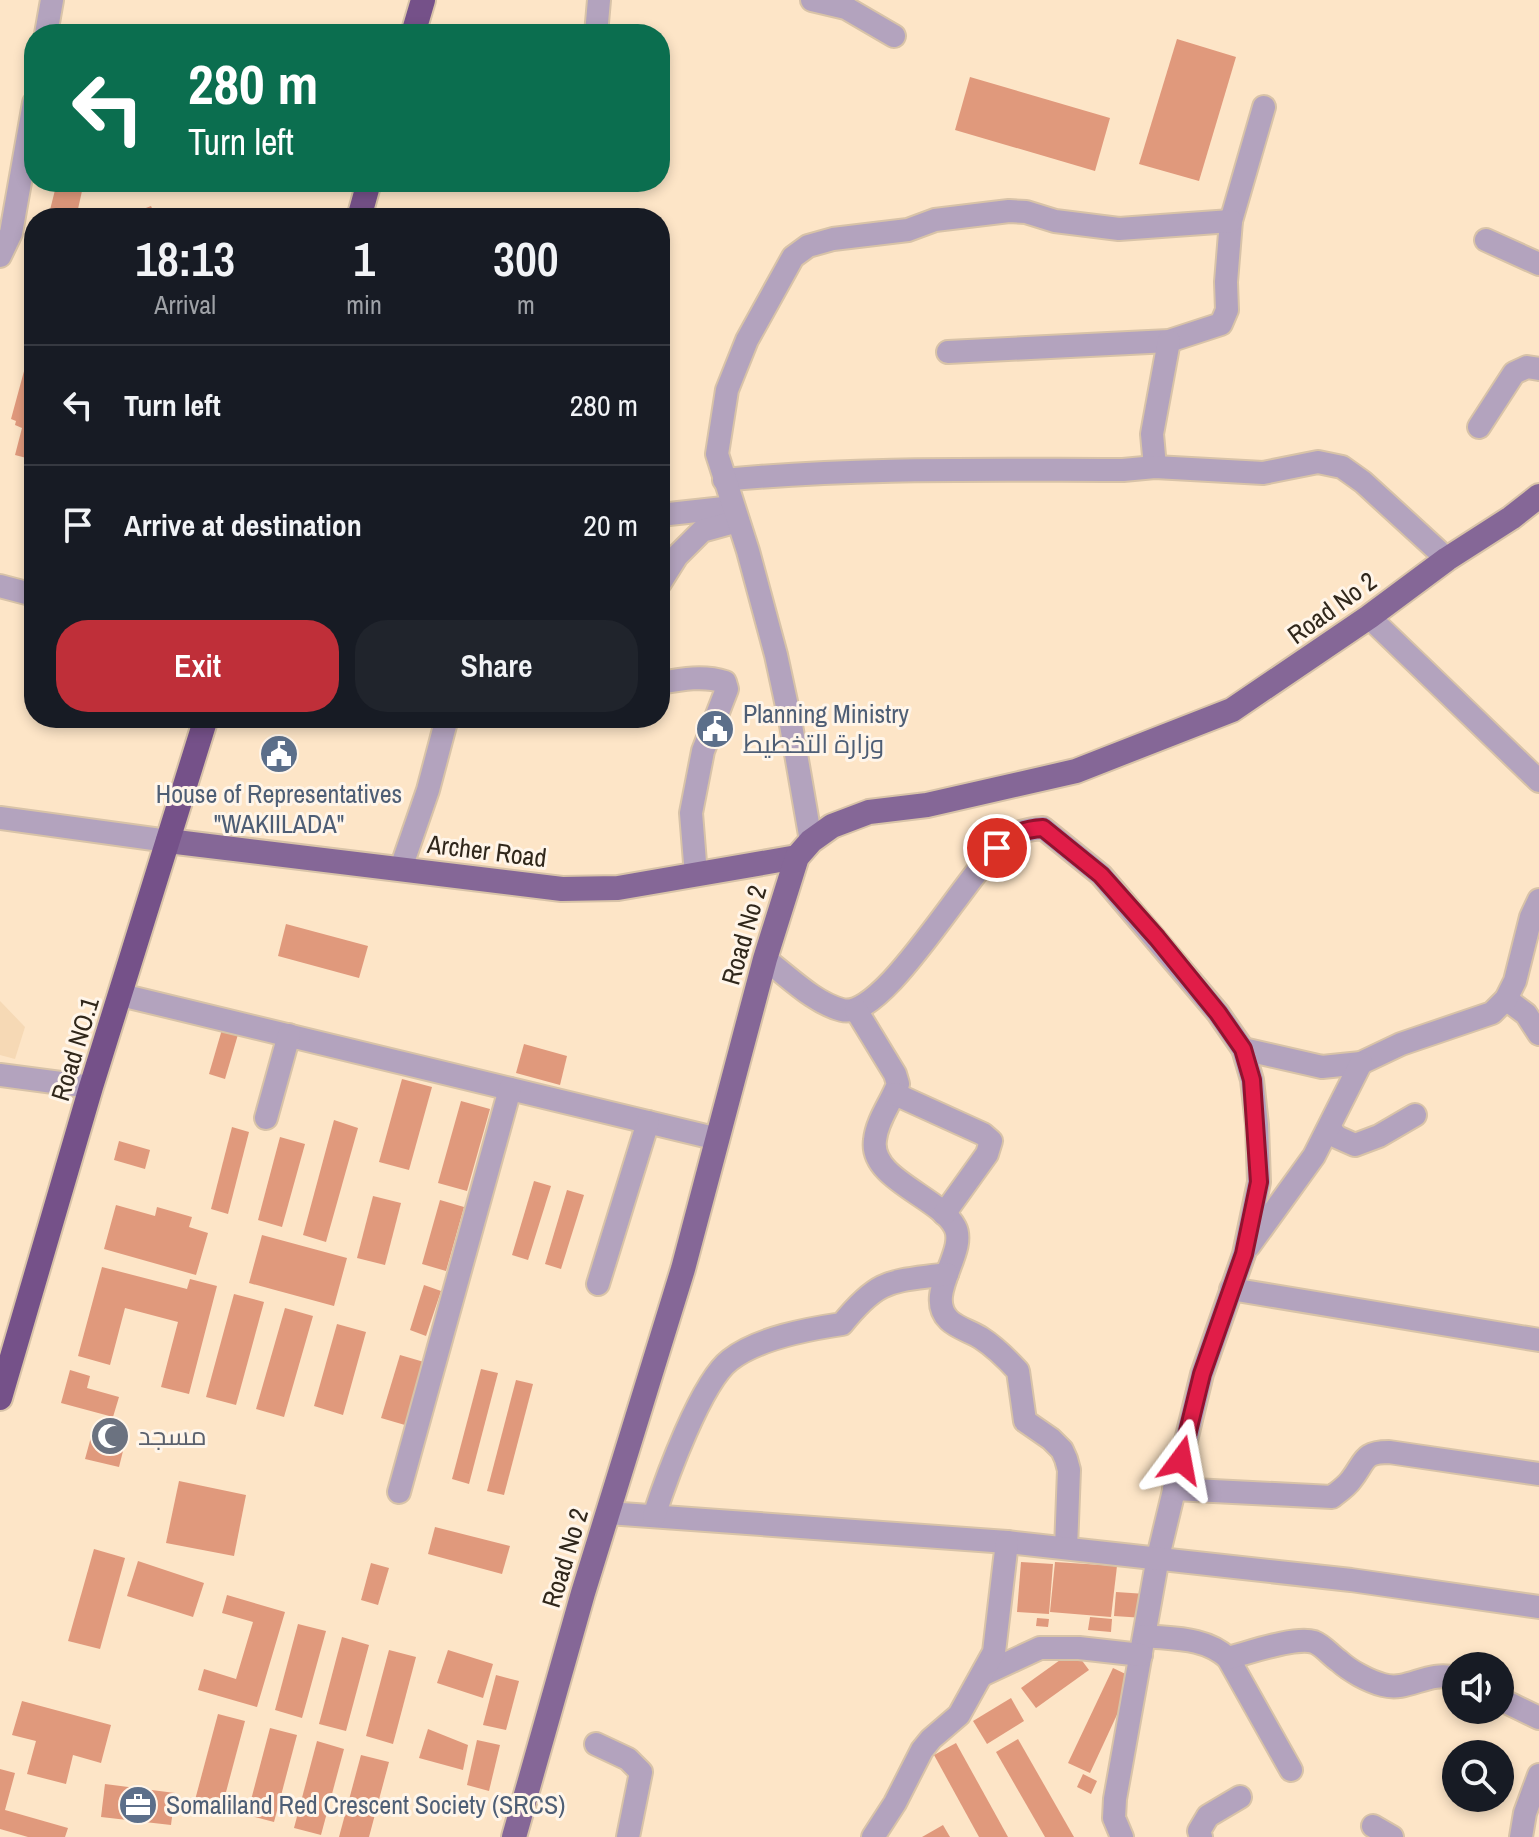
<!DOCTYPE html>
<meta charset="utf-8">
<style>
:root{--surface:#171b24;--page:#20242c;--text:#f1f3f6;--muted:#9ea1a6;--line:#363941;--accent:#bf2f39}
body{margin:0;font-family:"Archivo Narrow",Cairo,sans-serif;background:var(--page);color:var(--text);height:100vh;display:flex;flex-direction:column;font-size:30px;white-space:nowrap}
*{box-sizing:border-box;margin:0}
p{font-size:26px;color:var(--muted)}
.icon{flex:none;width:44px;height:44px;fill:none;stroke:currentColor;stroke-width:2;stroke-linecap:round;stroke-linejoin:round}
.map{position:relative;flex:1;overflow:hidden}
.drawer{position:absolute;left:24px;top:208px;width:646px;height:520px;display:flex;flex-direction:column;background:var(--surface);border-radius:32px;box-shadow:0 4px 12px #0003}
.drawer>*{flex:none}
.hud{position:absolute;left:24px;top:24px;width:646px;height:168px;border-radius:32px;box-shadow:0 4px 12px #0003;background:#0b6e4f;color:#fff;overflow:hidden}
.tools{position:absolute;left:1442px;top:1652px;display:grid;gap:16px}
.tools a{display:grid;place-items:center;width:72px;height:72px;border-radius:50%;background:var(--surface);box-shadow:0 4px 12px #0003;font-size:40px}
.pin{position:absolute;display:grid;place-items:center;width:68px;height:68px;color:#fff;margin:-34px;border:4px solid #fff;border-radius:50%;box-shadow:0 2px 8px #0007}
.me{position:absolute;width:88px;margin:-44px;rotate:13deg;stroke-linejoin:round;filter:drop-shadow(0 0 6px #0008)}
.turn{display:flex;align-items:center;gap:28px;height:168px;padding:0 32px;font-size:36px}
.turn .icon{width:104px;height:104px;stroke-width:2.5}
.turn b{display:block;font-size:56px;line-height:68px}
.eta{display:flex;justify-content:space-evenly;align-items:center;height:136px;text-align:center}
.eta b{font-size:48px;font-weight:600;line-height:56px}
.action{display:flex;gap:16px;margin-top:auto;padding:16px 32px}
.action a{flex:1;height:92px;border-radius:32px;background:var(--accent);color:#fff;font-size:32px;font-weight:600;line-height:92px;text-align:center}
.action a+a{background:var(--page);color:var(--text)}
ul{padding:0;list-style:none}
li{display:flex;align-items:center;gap:24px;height:120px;padding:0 32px;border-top:2px solid var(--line)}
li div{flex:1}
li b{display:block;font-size:30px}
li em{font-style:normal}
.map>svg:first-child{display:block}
.built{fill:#f6d9b5}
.building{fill:#e0997c}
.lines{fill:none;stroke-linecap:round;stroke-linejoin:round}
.minor-casing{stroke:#d8c3a8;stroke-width:26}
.major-casing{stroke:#d8c3a8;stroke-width:28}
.highway-casing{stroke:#d8c3a8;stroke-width:28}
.minor{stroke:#b3a3be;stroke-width:22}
.major{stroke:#856797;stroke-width:24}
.highway{stroke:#755189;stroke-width:24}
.route-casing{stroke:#92132f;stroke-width:20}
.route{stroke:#e11d48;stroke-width:14}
.labels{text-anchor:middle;stroke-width:6;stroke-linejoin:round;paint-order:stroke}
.street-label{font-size:26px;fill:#30271b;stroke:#fff5e9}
.service-label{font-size:26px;fill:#4e5e75;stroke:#fff5e9;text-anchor:start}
.worship-label{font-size:26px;fill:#5b616d;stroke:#fff5e9;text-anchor:start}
</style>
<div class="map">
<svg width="1539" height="1837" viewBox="0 0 1539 1837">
<rect width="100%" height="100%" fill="#fde5c7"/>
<path class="built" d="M0,1001L25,1027L15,1059L0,1055Z"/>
<g class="building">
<path d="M1177,39L1236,57L1199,181L1139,164Z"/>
<path d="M970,77L1110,118L1095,171L955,130Z"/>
<path d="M57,182H84L76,218H48Z"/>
<path d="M98,182H127L125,190Z"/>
<path d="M151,206L156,218H120Z"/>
<path d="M33,313L34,314V334L28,332Z"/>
<path d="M33,338L34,339V460L15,455L22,428L15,425L16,421L11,419Z"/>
<path d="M286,924L368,946L359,978L278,956Z"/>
<path d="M223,1026L239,1031L225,1079L209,1074Z"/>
<path d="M524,1044L567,1056L560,1085L516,1073Z"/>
<path d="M402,1079L432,1087L409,1170L379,1162Z"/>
<path d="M461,1101L490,1109L467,1191L438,1183Z"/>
<path d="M334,1120L358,1128L326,1242L303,1235Z"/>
<path d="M232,1127L249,1132L228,1214L211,1209Z"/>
<path d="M280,1137L305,1144L282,1227L258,1220Z"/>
<path d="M119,1141L150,1150L145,1169L114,1160Z"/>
<path d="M534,1181L551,1186L528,1260L512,1255Z"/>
<path d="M567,1190L584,1195L561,1269L545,1264Z"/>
<path d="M373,1196L401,1203L385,1265L357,1258Z"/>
<path d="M440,1200L464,1207L446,1271L422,1264Z"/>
<path d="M116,1205L155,1216L157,1207L192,1217L189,1227L208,1233L196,1275L104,1249Z"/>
<path d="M262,1235L347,1258L334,1306L249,1283Z"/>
<path d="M102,1267L187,1289L190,1279L217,1286L189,1394L161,1387L178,1322L125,1308L110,1365L78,1356Z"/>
<path d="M424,1285L441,1291L426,1336L410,1330Z"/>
<path d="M234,1294L264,1302L236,1405L206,1397Z"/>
<path d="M285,1308L313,1316L284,1417L256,1409Z"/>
<path d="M337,1324L366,1332L343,1415L314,1406Z"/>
<path d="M400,1355L424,1362L405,1425L381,1418Z"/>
<path d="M481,1369L498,1373L469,1484L452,1479Z"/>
<path d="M70,1370L90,1376L87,1388L119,1397L113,1417L61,1403Z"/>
<path d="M516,1380L533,1384L504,1495L487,1491Z"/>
<path d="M94,1426L127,1435L119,1467L85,1459Z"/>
<path d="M179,1481L246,1495L234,1556L166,1543Z"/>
<path d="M435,1527L510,1546L502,1574L428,1554Z"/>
<path d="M94,1549L125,1558L100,1649L68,1641Z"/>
<path d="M138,1561L204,1583L193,1617L127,1596Z"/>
<path d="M1021,1562L1053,1564L1049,1614L1017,1612Z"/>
<path d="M1055,1562L1117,1566L1111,1617L1050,1612Z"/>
<path d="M371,1563L389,1568L378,1605L361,1600Z"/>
<path d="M1116,1592L1146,1594L1144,1618L1114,1616Z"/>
<path d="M227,1595L285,1612L257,1707L198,1690L204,1669L236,1679L253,1622L222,1613Z"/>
<path d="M1090,1617L1112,1619L1111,1632L1088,1630Z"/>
<path d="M1037,1618L1049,1619L1048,1627L1036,1626Z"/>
<path d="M298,1624L326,1631L302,1718L275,1710Z"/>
<path d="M342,1637L369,1645L346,1731L319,1724Z"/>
<path d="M389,1650L416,1657L393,1744L366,1736Z"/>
<path d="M448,1650L493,1664L483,1698L437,1683Z"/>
<path d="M1074,1650L1089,1670L1036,1708L1021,1688Z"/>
<path d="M1113,1668L1134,1678L1090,1773L1068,1763Z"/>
<path d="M496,1675L519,1681L506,1730L483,1725Z"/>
<path d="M1011,1698L1024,1721L987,1744L973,1721Z"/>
<path d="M22,1701L111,1725L101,1763L73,1755L66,1784L27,1774L36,1741L12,1735Z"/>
<path d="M218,1714L245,1721L222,1807L195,1800Z"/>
<path d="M270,1728L297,1735L274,1822L247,1815Z"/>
<path d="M428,1729L468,1745L463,1770L419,1758Z"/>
<path d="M1018,1739L1074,1837H1045L996,1752Z"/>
<path d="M477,1740L500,1745L489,1791L467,1785Z"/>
<path d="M317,1741L344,1749L321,1835L294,1828Z"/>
<path d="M956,1743L1008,1837H979L934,1755Z"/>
<path d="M361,1755L389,1762L369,1837H339Z"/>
<path d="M0,1769L15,1773L5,1810L68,1828L65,1837H28L0,1829Z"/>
<path d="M1083,1774L1097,1781L1091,1794L1077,1787Z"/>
<path d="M105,1784L175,1793L171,1825L101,1817Z"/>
<path d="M943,1825L950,1837H922Z"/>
</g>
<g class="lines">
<g class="minor-casing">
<g id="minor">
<path d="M812,0L846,8L894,36"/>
<path d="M46,34L52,0"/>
<path d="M596,34L599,0"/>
<path d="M1486,240L1539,264"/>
<path d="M0,256L11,233L34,103"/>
<path d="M948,352L1169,341L1221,324L1227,310L1226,282L1231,221L1264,107"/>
<path d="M1479,427L1514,373L1527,367L1539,369"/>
<path d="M1155,467L1152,434L1169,341"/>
<path d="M724,480C856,467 990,470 1123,470L1155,467L1263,473L1318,462L1342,467L1363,482L1447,559"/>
<path d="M660,515L733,507"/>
<path d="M660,583L677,556L702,531L738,521"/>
<path d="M0,586L34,595"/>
<path d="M1369,617L1539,781"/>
<path d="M660,683C682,679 704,675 725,682L727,689L703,751L691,813L696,875"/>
<path d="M0,818L168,841"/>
<path d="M811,841L791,725L776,655L748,551L717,454L727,390L747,340L793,257L808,246L833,239L908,230L935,220L1009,211L1026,212L1055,221L1119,229L1231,221"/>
<path d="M401,868L428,790L447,718"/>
<path d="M765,959C788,976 814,1003 842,1010C885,1021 970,866 1008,838C1018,831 1030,829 1043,828L1101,875L1218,1013L1243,1049L1252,1080L1257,1125L1259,1182L1244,1254L1202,1374L1158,1557L1115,1799L1114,1818L1122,1837"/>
<path d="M121,995L718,1139"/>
<path d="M1506,999L1526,1014L1539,1034"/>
<path d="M856,1010L895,1074L898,1084C891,1103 877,1120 875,1140C869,1179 940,1197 955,1227C968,1252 923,1295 949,1320C957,1328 972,1332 981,1338C995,1347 1007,1359 1018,1371L1025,1421L1051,1439L1062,1450L1066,1459L1069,1470L1066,1548"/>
<path d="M1243,1049L1322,1067L1361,1063L1401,1044L1492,1013L1506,999L1515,981L1531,917L1539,900"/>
<path d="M0,1075L91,1087"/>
<path d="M895,1094L983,1134L991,1141L987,1154L944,1214"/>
<path d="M266,1118L289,1035"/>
<path d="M1329,1128L1337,1137L1355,1145L1379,1136L1415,1115"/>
<path d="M1249,1246L1314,1156L1361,1063"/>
<path d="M598,1284L648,1122"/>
<path d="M1231,1289L1539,1340"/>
<path d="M1174,1489L1332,1497C1338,1492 1346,1487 1351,1480C1366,1461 1362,1452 1389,1452L1539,1474"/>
<path d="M399,1492L510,1089"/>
<path d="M608,1513L1007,1542L1351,1580L1539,1607"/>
<path d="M654,1516C666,1479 701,1382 730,1360C758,1338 808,1329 842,1324C880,1277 891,1282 947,1274"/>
<path d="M1145,1636C1174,1639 1205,1637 1228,1658L1291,1770"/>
<path d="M1228,1658C1248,1653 1295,1636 1314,1642C1324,1646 1330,1655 1339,1661C1350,1671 1368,1681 1383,1685C1409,1692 1427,1670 1456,1678"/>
<path d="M982,1675L1040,1648H1079L1141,1655"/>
<path d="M1500,1699L1539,1718"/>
<path d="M596,1744L628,1759L641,1772L628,1837"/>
<path d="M1373,1826L1392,1837"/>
<path d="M873,1837L895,1803L922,1750L931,1739L959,1715L994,1652L1007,1542"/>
<path d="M1201,1837L1199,1831L1208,1816L1240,1797"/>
<path d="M1521,1837L1525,1813L1539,1775"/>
</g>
</g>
<g class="major-casing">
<g id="major">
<path d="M168,841L562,889L618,888L797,857"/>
<path d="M514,1837L583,1593L683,1269L765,959L797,857L811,841L832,826L869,812L927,805L1076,771L1232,710L1369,617L1447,559L1511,518L1539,496"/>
</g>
</g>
<g class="highway-casing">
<g id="highway">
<path d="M413,34L423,0"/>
<path d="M359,218L369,182"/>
<path d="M0,1398L91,1087L206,718"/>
</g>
</g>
<use href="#minor" class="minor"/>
<use href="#major" class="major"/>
<use href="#highway" class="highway"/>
</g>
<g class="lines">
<g class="route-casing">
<path id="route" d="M997,848C1011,835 1023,829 1043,828L1101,875L1157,938L1218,1013L1243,1049L1252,1080L1259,1182L1244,1254L1202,1374L1181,1460"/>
</g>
<use href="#route" class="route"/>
</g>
<defs>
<g id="civic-disc" transform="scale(2)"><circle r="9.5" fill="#5c6f8a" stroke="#fff5e9"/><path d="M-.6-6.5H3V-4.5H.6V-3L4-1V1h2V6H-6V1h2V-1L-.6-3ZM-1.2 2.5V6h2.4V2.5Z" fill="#fff"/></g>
<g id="mosque-disc" transform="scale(2)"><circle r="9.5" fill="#6b7280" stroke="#fff5e9"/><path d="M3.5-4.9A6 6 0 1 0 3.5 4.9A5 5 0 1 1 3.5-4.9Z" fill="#fff"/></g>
<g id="office-disc" transform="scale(2)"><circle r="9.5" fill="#5c6f8a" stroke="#fff5e9"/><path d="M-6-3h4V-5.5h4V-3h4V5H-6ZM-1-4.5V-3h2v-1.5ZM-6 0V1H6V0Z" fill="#fff"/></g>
</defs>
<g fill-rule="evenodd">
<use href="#civic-disc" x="715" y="729"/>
<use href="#civic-disc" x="279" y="754"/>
<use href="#mosque-disc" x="110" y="1436"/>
<use href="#office-disc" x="138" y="1805"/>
</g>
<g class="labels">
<g class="street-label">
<text transform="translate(1332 608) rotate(-36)" y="9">Road No 2</text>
<text transform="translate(487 851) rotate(7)" y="9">Archer Road</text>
<text transform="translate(744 935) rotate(-74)" y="9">Road No 2</text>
<text transform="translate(75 1049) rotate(-73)" y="9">Road NO.1</text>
<text transform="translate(565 1558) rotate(-73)" y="9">Road No 2</text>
</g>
<g class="service-label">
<text x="743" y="723">Planning Ministry<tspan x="743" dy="30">وزارة التخطيط</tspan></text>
<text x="279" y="803" text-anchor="middle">House of Representatives<tspan x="279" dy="30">"WAKIILADA"</tspan></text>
<text x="166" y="1814">Somaliland Red Crescent Society (SRCS)</text>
</g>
<g class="worship-label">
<text x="138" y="1445">مسجد</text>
</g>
</g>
</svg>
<div class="tools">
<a><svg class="icon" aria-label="sound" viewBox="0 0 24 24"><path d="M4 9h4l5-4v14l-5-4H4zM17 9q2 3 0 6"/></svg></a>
<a><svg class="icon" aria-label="search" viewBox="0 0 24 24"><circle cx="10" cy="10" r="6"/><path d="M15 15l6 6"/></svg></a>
</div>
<div class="pin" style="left:997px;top:848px;background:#d93025"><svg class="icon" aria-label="arrive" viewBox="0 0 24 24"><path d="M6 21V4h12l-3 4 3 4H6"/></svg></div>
<svg class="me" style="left:1181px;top:1460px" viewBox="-20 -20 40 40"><path d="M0-17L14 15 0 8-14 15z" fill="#e11d48" stroke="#fff" stroke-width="4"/></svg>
<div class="hud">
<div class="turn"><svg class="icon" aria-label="left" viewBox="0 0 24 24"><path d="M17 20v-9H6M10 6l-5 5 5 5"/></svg><div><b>280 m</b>Turn left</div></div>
</div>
<section class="drawer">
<div class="eta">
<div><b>18:13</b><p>Arrival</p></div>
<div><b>1</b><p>min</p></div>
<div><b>300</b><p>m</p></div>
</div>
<ul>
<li><svg class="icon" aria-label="left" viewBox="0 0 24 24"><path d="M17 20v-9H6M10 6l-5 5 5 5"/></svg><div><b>Turn left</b></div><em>280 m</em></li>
<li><svg class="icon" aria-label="arrive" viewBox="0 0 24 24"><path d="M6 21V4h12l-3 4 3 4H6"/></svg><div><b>Arrive at destination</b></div><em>20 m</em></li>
</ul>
<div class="action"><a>Exit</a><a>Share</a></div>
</section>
</div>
